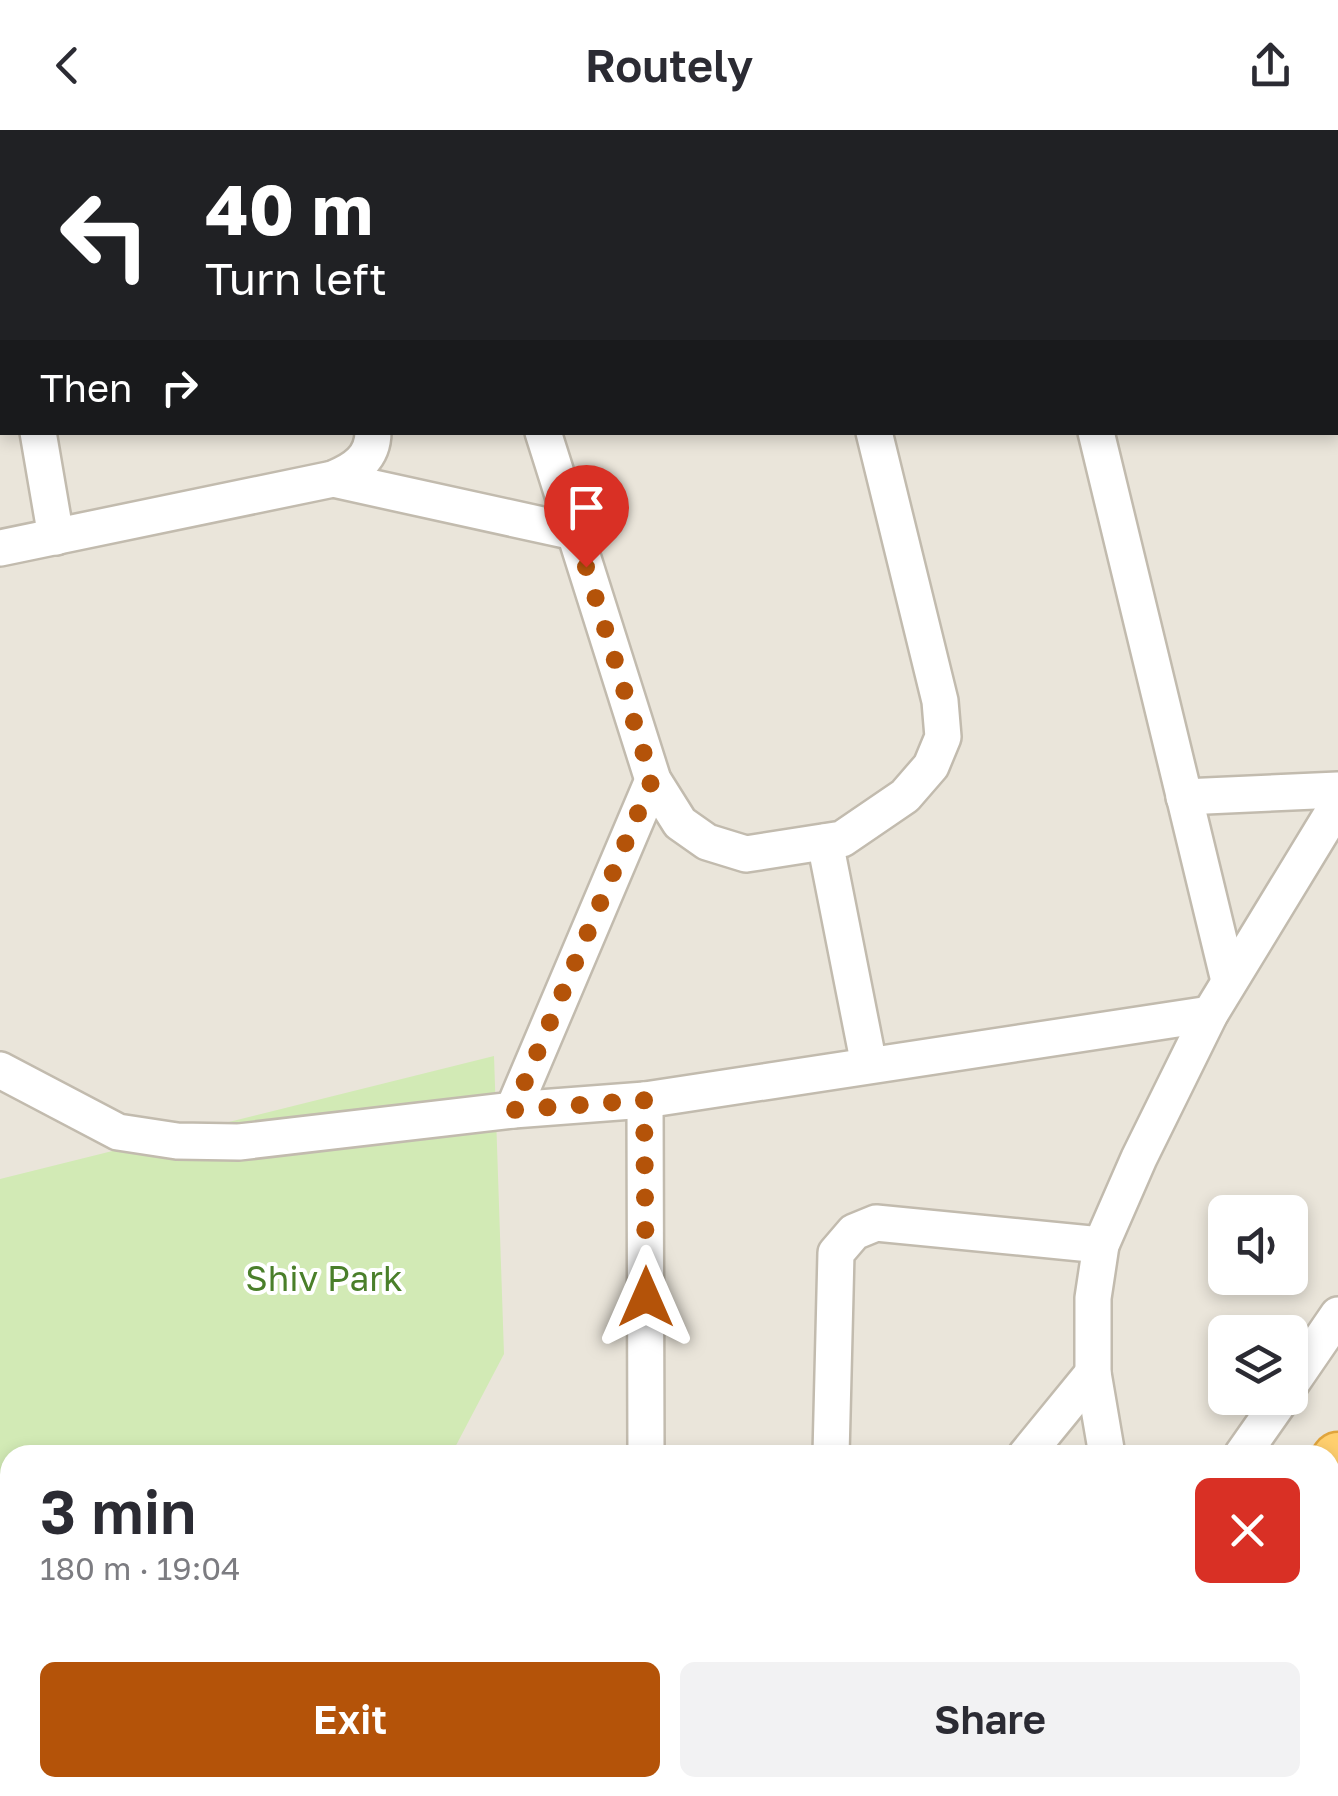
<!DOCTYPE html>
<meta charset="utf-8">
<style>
:root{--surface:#fff;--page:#f2f2f3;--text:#2b2b33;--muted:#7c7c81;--accent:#b45309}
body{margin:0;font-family:"Golos Text",sans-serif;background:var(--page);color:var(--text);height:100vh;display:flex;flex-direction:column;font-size:38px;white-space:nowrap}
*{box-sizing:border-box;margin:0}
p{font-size:32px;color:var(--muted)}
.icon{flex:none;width:55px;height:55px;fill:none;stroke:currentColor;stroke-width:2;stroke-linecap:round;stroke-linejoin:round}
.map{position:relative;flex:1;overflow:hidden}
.drawer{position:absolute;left:0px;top:1315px;width:1340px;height:352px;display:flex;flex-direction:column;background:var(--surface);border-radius:30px 30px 0 0;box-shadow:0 5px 15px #0003}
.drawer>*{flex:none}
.banner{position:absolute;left:0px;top:0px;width:1340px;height:305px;box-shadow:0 5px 15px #0003;background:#202124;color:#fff;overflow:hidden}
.controls{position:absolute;left:1208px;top:1065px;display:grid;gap:20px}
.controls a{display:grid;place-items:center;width:100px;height:100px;border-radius:15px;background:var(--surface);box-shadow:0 5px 15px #0003;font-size:50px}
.pin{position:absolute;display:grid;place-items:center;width:85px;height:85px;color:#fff;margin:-102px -42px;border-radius:50% 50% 50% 0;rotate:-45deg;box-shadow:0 0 10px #0007}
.pin .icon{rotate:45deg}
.me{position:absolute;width:110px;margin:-55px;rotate:0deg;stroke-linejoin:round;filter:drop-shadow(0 0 8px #0008)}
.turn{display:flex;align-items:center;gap:35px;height:210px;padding:0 40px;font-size:45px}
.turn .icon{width:130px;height:130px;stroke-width:2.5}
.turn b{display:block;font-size:70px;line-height:85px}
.then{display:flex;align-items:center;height:95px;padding:0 40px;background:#0003;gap:20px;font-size:38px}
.round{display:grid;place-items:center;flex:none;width:105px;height:105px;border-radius:15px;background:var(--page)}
.head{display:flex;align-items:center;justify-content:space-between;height:170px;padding:0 40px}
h1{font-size:60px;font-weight:600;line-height:75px}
.primary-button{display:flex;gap:20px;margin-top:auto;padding:20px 40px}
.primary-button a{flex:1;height:115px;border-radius:15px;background:var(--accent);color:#fff;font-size:40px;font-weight:600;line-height:115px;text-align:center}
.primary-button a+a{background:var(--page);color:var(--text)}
header{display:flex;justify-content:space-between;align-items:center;height:130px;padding:0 40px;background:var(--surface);font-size:45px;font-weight:600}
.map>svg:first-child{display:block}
.residential{fill:#eae5da;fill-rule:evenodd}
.green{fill:#d2eab5}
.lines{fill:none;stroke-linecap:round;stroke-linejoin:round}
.minor-casing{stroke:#c2bbae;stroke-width:40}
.highway-casing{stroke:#e0a43c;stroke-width:55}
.minor{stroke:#fff;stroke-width:35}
.highway{stroke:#ffcf6e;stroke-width:50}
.route{stroke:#b45309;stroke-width:18;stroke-dasharray:0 32.4}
.labels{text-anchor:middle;stroke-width:8;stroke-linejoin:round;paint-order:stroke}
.park-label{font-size:35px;fill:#4a7f2a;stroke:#fff}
</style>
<header><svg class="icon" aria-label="back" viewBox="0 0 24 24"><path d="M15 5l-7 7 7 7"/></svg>Routely<svg class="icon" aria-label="share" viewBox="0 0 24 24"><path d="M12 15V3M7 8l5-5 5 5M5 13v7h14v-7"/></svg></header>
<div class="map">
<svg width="1338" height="1666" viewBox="0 0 1338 1666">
<rect width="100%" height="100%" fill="#f6f3ec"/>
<path class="residential" d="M0,0H1338V1666H0ZM2,2H1338V302H2ZM1225,1082H1290V1148H1225ZM1225,1202H1290V1268H1225ZM10,1325H1330V1658H10Z"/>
<path class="green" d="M494,926L504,1224L451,1325H10V1658H281L270,1666H0V1049Z"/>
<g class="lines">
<g class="minor-casing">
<g id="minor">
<path d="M312,0V2"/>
<path d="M492,0L493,2"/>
<path d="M888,0V2"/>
<path d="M1055,0L1056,2"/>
<path d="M178,2L187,0"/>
<path d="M0,219H2"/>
<path d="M38,302L56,407"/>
<path d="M543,302L653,650L680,693L707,712L746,724L842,709L905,666L931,636L943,607L940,571L874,302"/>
<path d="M1096,302L1229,851"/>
<path d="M333,349L574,402"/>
<path d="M0,418L333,349C355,340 373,328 373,302"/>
<path d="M1184,667L1338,660"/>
<path d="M825,712L869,935"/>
<path d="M0,940L118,1002L177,1011L239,1012L513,980L645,970L1210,884"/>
<path d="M645,970L646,1325"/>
<path d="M513,980L653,650"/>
<path d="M1290,1255L1338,1185"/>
<path d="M831,1325L836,1123L854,1102L876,1093L1101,1115"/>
<path d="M1026,1325L1093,1243"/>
<path d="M1107,1325L1093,1243V1168L1101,1115L1139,1028L1210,884L1338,674"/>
<path d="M1242,1325L1282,1268"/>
<path d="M1330,1597L1338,1585"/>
<path d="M516,1666V1658"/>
<path d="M763,1666V1658"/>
<path d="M1024,1666L1030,1658"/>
<path d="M1285,1666L1290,1658"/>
</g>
</g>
<g class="highway-casing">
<g id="highway">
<path d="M1330,1339L1338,1328"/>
<path d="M1330,1483L1338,1471"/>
<path d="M1108,1666L1114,1658"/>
<path d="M1206,1666L1212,1658"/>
</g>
</g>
<use href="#minor" class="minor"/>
<use href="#highway" class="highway"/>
</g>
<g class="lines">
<path class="route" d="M586,437L652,650L513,980L644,970L646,1167"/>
</g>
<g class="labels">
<g class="park-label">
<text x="324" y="1161">Shiv Park</text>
</g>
</g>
</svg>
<div class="controls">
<a><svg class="icon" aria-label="sound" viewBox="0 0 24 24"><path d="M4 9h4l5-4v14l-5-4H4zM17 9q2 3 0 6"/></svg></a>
<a><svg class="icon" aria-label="layers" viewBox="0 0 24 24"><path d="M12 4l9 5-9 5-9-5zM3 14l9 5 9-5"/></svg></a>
</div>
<div class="pin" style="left:586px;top:437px;background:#d93025"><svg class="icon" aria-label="arrive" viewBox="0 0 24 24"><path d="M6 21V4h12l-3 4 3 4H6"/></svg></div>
<svg class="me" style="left:646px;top:1167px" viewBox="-20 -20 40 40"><path d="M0-17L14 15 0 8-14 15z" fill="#b45309" stroke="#fff" stroke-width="4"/></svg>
<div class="banner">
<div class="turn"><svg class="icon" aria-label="left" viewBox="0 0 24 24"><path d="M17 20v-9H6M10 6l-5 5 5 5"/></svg><div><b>40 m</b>Turn left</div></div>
<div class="then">Then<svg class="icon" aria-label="right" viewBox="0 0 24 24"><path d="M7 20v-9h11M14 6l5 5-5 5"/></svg></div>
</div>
<section class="drawer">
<div class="head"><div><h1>3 min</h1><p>180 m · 19:04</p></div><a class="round" style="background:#d93025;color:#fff"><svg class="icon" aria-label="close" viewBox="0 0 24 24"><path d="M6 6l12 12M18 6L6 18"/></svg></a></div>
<div class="primary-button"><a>Exit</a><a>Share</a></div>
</section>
</div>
